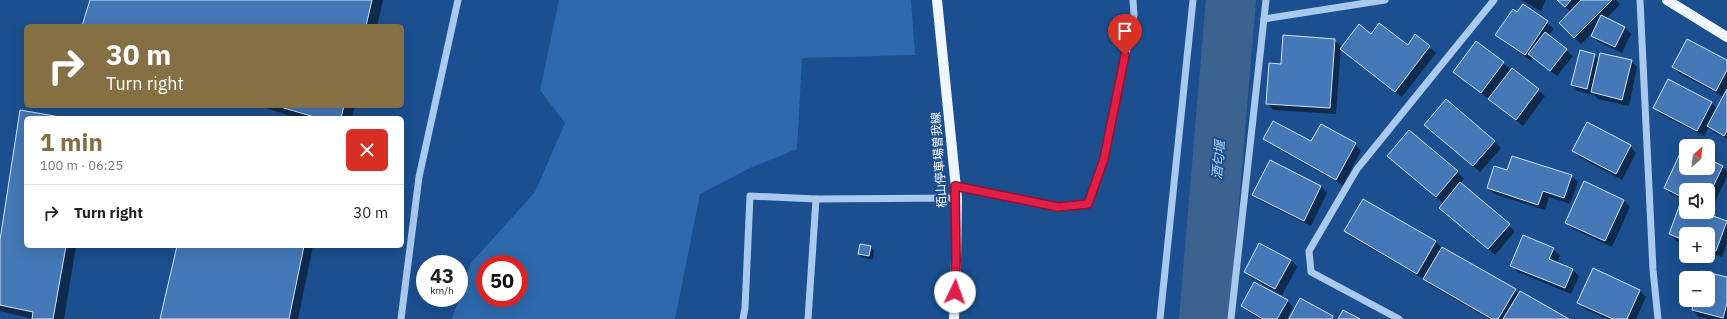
<!DOCTYPE html>
<meta charset="utf-8">
<style>
:root{--surface:#fff;--page:#f6f6f6;--text:#202124;--muted:#757577;--line:#e0e0e0;--accent:#847042}
body{margin:0;font-family:"IBM Plex Sans","Noto Sans JP",sans-serif;background:var(--page);color:var(--text);height:100vh;display:flex;flex-direction:column;font-size:15px;white-space:nowrap}
*{box-sizing:border-box;margin:0}
p{font-size:13px;color:var(--muted)}
.icon{flex:none;width:22px;height:22px;fill:none;stroke:currentColor;stroke-width:2;stroke-linecap:round;stroke-linejoin:round}
.map{position:relative;flex:1;overflow:hidden}
.details{position:absolute;left:24px;top:116px;width:380px;height:132px;display:flex;flex-direction:column;background:var(--surface);border-radius:6px;box-shadow:0 4px 16px #0002}
.details>*{flex:none}
.banner{position:absolute;left:24px;top:24px;width:380px;height:84px;border-radius:6px;box-shadow:0 4px 16px #0002;background:#847042;color:#fff;overflow:hidden}
.needle{width:26px;rotate:28deg}
.buttons{position:absolute;left:1679px;top:139px;display:grid;gap:8px}
.buttons a{display:grid;place-items:center;width:36px;height:36px;border-radius:6px;background:var(--surface);box-shadow:0 4px 16px #0002;font-size:20px}
.speed{position:absolute;left:416px;top:255px;display:flex;gap:8px;font-size:20px;font-weight:700;text-align:center}
.speed>*{display:grid;place-content:center;width:52px;height:52px;border-radius:50%;background:var(--surface);box-shadow:0 4px 16px #0002;line-height:1}
.speed small{font-size:10px;font-weight:400}
.speed .limit{border:6px solid #d22;background:#fff;color:#111}
.pin{position:absolute;display:grid;place-items:center;width:34px;height:34px;color:#fff;margin:-41px -17px;border-radius:50% 50% 50% 0;rotate:-45deg;box-shadow:0 0 4px #0007}
.pin .icon{rotate:45deg}
.me{position:absolute;width:44px;margin:-22px;rotate:3deg;stroke-linejoin:round;filter:drop-shadow(0 0 3px #0008)}
.turn{display:flex;align-items:center;gap:14px;height:84px;padding:0 16px;font-size:18px}
.turn .icon{width:52px;height:52px;stroke-width:2.5}
.turn b{display:block;font-size:28px;line-height:34px}
.round{display:grid;place-items:center;flex:none;width:42px;height:42px;border-radius:6px;background:var(--page)}
.summary{display:flex;align-items:center;justify-content:space-between;height:68px;padding:0 16px}
h1{font-size:24px;font-weight:700;line-height:30px;color:var(--accent)}
ul{padding:0;list-style:none}
li{display:flex;align-items:center;gap:12px;height:56px;padding:0 16px;border-top:1px solid var(--line)}
li div{flex:1}
li b{display:block;font-size:15px}
li em{font-style:normal}
.map>svg:first-child{display:block}
.green{fill:#2e69ad;fill-rule:evenodd}
.shadow{fill:#0007}
.lines{fill:none;stroke-linecap:round;stroke-linejoin:round}
.river{stroke:#3c6290;stroke-width:50}
.building{fill:#4478b7;stroke:#cfe3fa}
.minor{stroke:#a9c9ee;stroke-width:7}
.major{stroke:#f0f6ff;stroke-width:10}
.route-casing{stroke:#92132f;stroke-width:10}
.route{stroke:#e11d48;stroke-width:7}
.labels{text-anchor:middle;stroke-width:4;stroke-linejoin:round;paint-order:stroke}
.street-label{font-size:12px;fill:#fff;stroke:#1b4f8f}
.water-label{font-size:13px;font-style:italic;fill:#b5d3f5;stroke:#1b4f8f}
</style>
<div class="map">
<svg width="1727" height="319" viewBox="0 0 1727 319">
<rect width="100%" height="100%" fill="#1b4f8f"/>
<path class="green" d="M559,0H911L915,55L802,58L797,149L750,168L700,194L675,319H452L471,263L535,192L565,123L540,90ZM485,264H519V298H485Z"/>
<g class="shadow">
<path d="M91,0H383L377,26H83Z"/>
<path d="M1521,0H1546L1541,11Z"/>
<path d="M1558,0H1616L1620,4L1606,19L1625,27L1631,34L1622,53L1599,42L1592,36L1595,30L1581,44L1560,23L1571,12Z"/>
<path d="M1523,5L1554,29L1548,36L1573,56L1557,76L1533,58L1531,61L1503,41L1496,35L1518,13Z"/>
<path d="M1371,35L1408,46L1429,47L1436,53L1402,97L1341,49Z"/>
<path d="M1334,40L1341,46L1336,114L1273,110L1267,103L1282,65Z"/>
<path d="M1477,43L1545,96L1523,126L1454,72Z"/>
<path d="M1581,51L1595,55L1599,59L1631,61L1637,67L1629,106L1598,99L1593,94V95L1578,91L1572,85Z"/>
<path d="M1727,61V139L1714,132L1709,127L1704,136L1660,114L1654,107L1668,80L1712,103L1717,108L1724,97L1680,74L1673,67Z"/>
<path d="M258,106H355L352,118H298Z"/>
<path d="M21,111L60,118H26V246H76L64,319H33L0,311V247Z"/>
<path d="M1409,131L1457,172L1464,179L1460,183L1515,231L1495,255L1440,208L1444,204L1395,162Z"/>
<path d="M1432,131L1494,141L1501,148L1480,172Z"/>
<path d="M1264,139L1355,144L1361,151L1343,185L1271,145Z"/>
<path d="M1630,146L1636,153L1622,180L1579,157L1573,151Z"/>
<path d="M1686,149V168H1708V160L1722,166L1727,171V177L1710,212L1708,211V190H1686V201L1671,194L1665,188Z"/>
<path d="M1270,161L1321,186L1327,193L1311,226L1260,201L1254,195Z"/>
<path d="M1508,171L1571,176L1578,182L1570,204L1549,197L1545,210L1494,194L1488,188Z"/>
<path d="M1363,200L1436,242L1442,248L1515,290L1519,294L1567,319H1489L1430,285L1424,279L1351,237L1345,230Z"/>
<path d="M1624,201L1630,207L1612,247L1573,229L1566,222Z"/>
<path d="M1686,207V212H1699L1727,222V243L1722,257L1708,252V234H1686V244L1676,241L1670,234Z"/>
<path d="M178,246H313L298,319H161Z"/>
<path d="M871,247L874,251L873,259L862,258L859,254Z"/>
<path d="M1553,249L1560,255L1557,263L1573,270L1579,276L1571,294L1518,272L1511,265Z"/>
<path d="M1291,260L1297,267L1282,295L1251,278L1245,272Z"/>
<path d="M1700,278H1727V319H1710L1699,317L1693,310L1695,300H1708V278Z"/>
<path d="M1639,290L1646,297L1636,319H1607L1585,309L1578,302Z"/>
<path d="M1287,301L1293,307L1287,319H1260L1249,312L1242,306Z"/>
</g>
<g class="lines">
<path class="river" d="M1204,319L1231,0"/>
</g>
<g class="building">
<path d="M90,0H372L366,26H82Z"/>
<path d="M1557,0H1571L1565,7Z"/>
<path d="M1581,0H1612L1574,38L1559,23Z"/>
<path d="M1523,4L1548,21L1525,55L1495,35L1513,9L1517,12Z"/>
<path d="M1601,15L1625,27L1615,47L1591,36Z"/>
<path d="M1379,23L1408,45L1415,34L1430,46L1395,92L1340,49L1359,24L1371,34Z"/>
<path d="M1545,32L1567,49L1550,71L1528,54Z"/>
<path d="M1283,35L1335,39L1330,108L1266,104L1269,63L1281,64Z"/>
<path d="M1687,39L1727,60V70L1716,91L1672,67Z"/>
<path d="M1476,41L1504,62L1481,93L1453,72Z"/>
<path d="M1580,50L1595,54L1587,89L1571,85Z"/>
<path d="M1600,53L1632,60L1622,100L1591,92Z"/>
<path d="M1512,68L1539,89L1516,120L1488,99Z"/>
<path d="M1668,79L1712,102L1697,131L1653,108Z"/>
<path d="M1727,89V131L1724,136L1707,126Z"/>
<path d="M1446,99L1495,141L1473,166L1424,125Z"/>
<path d="M277,106H344L341,118H318Z"/>
<path d="M20,110L66,118H26V246H66L53,319H32L33,312L0,305V240Z"/>
<path d="M1273,121L1311,141L1321,124L1356,143L1336,180L1263,139Z"/>
<path d="M1587,122L1631,145L1616,174L1572,151Z"/>
<path d="M1409,130L1458,171L1436,197L1387,156Z"/>
<path d="M1683,147L1686,148V168H1708V159L1723,166L1708,197V190H1686V199L1664,188Z"/>
<path d="M1512,156L1572,175L1564,198L1543,191L1538,205L1487,188L1494,166L1507,170Z"/>
<path d="M1270,160L1321,186L1304,221L1252,195Z"/>
<path d="M1584,181L1624,200L1605,241L1565,223Z"/>
<path d="M1460,182L1510,224L1488,249L1439,208Z"/>
<path d="M1363,199L1436,241L1417,274L1344,231Z"/>
<path d="M1680,204L1686,206V212H1702L1727,221L1716,251L1708,248V234H1686V241L1669,234Z"/>
<path d="M1523,235L1554,248L1549,259L1573,269L1565,288L1510,266Z"/>
<path d="M1259,243L1291,260L1275,289L1244,272Z"/>
<path d="M860,244L871,246L869,256L858,254Z"/>
<path d="M177,246H304L289,319H160Z"/>
<path d="M1442,247L1516,289L1498,319H1492L1423,279Z"/>
<path d="M1593,268L1640,290L1627,319H1613L1577,303Z"/>
<path d="M1701,271L1727,277V303L1723,318L1692,310L1694,300H1708V278H1699Z"/>
<path d="M1254,282L1288,300L1277,319H1263L1241,306Z"/>
<path d="M1520,291L1569,319H1503Z"/>
<path d="M1300,298L1333,316L1332,319H1289Z"/>
<path d="M1343,310L1360,319H1338Z"/>
</g>
<g class="lines">
<g class="minor">
<path d="M1640,0L1653,270L1658,319"/>
<path d="M1264,19L1385,0"/>
<path d="M955,186L1058,207L1088,203L1104,159L1134,15L1133,0"/>
<path d="M401,319L419,177L458,0"/>
<path d="M743,319L745,308L750,196L816,199L957,198"/>
<path d="M808,319L816,199"/>
<path d="M1160,319L1193,0"/>
<path d="M1231,319L1266,0"/>
<path d="M1399,319L1311,272L1309,251L1357,169L1494,0"/>
</g>
<g class="major">
<path d="M937,0L957,198L956,261L954,319"/>
<path d="M1667,0L1727,37"/>
</g>
</g>
<g class="lines">
<g class="route-casing">
<path id="route" d="M955,292L956,260L955,186L1058,207L1088,204L1104,159L1125,55"/>
</g>
<use href="#route" class="route"/>
</g>
<g class="labels">
<g class="street-label">
<text transform="translate(939 160) rotate(-94)" y="4">栢山停車場曽我線</text>
</g>
<g class="water-label">
<text transform="translate(1218 160) rotate(-85)" y="5">酒匂堰</text>
</g>
</g>
</svg>
<div class="buttons">
<a><svg class="needle" viewBox="-14 -14 28 28"><path d="M0-13l5 13h-10z" fill="#e53935"/><path d="M0 13l5-13h-10z" fill="#757577"/></svg></a>
<a><svg class="icon" aria-label="sound" viewBox="0 0 24 24"><path d="M4 9h4l5-4v14l-5-4H4zM17 9q2 3 0 6"/></svg></a>
<a>+</a>
<a>−</a>
</div>
<div class="speed"><div>43<small>km/h</small></div><div class="limit">50</div></div>
<div class="pin" style="left:1125px;top:55px;background:#d93025"><svg class="icon" aria-label="arrive" viewBox="0 0 24 24"><path d="M6 21V4h12l-3 4 3 4H6"/></svg></div>
<svg class="me" style="left:955px;top:292px" viewBox="-20 -20 40 40"><circle r="19" fill="#fff"/><path d="M0-13L10 11 0 6-10 11z" fill="#e11d48"/></svg>
<div class="banner">
<div class="turn"><svg class="icon" aria-label="right" viewBox="0 0 24 24"><path d="M7 20v-9h11M14 6l5 5-5 5"/></svg><div><b>30 m</b>Turn right</div></div>
</div>
<section class="details">
<div class="summary"><div><h1>1 min</h1><p>100 m · 06:25</p></div><a class="round" style="background:#d93025;color:#fff"><svg class="icon" aria-label="close" viewBox="0 0 24 24"><path d="M6 6l12 12M18 6L6 18"/></svg></a></div>
<ul>
<li><svg class="icon" aria-label="right" viewBox="0 0 24 24"><path d="M7 20v-9h11M14 6l5 5-5 5"/></svg><div><b>Turn right</b></div><em>30 m</em></li>
</ul>
</section>
</div>
